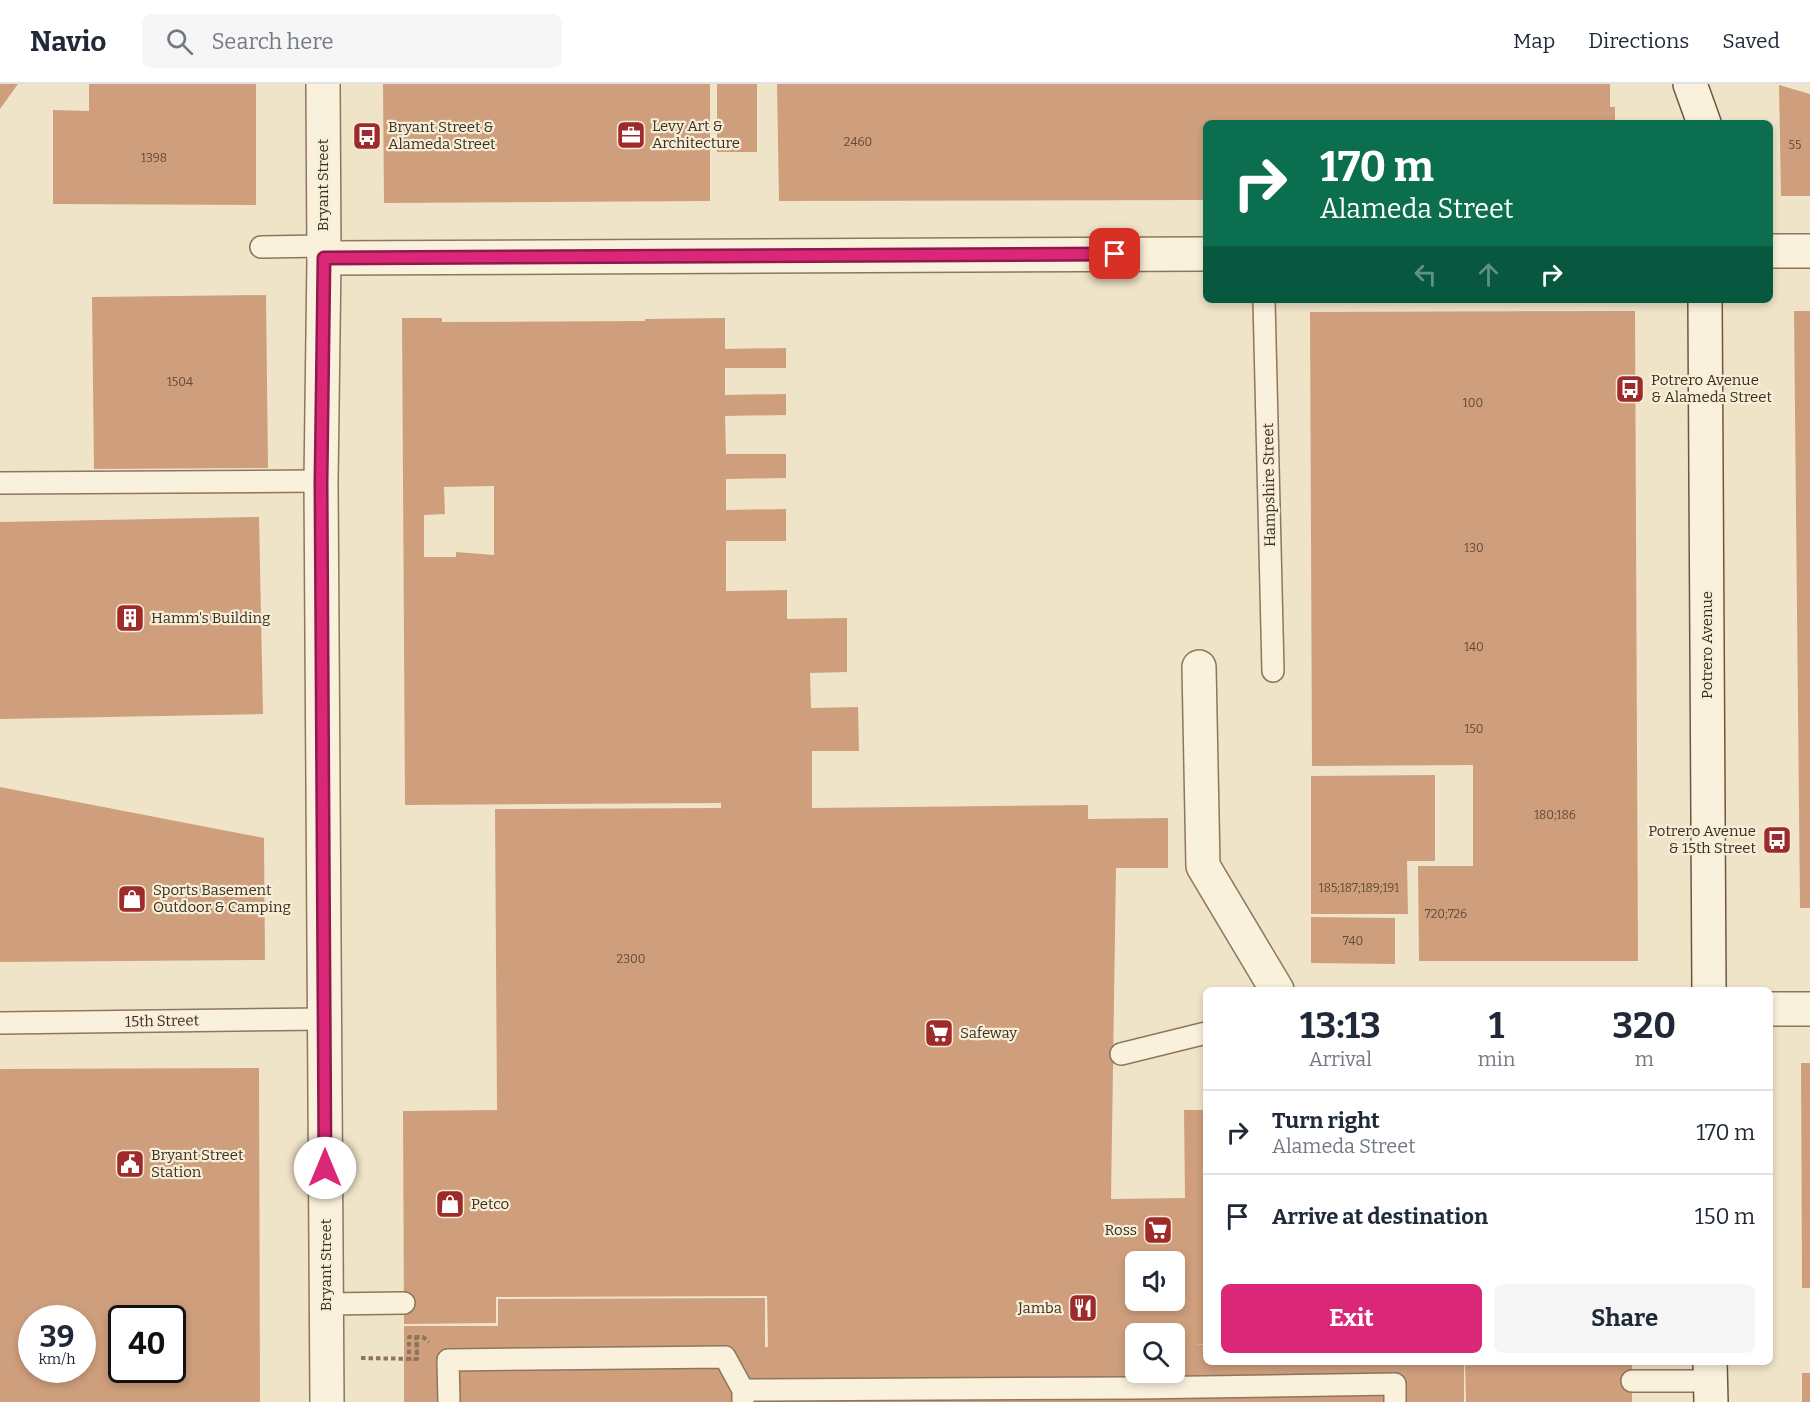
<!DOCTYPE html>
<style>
:root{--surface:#fff;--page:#f6f6f7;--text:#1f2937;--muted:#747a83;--line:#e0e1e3;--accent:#db2777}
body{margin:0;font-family:Bitter,serif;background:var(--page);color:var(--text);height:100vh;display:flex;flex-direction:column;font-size:22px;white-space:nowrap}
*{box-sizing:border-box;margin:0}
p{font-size:20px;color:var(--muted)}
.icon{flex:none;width:33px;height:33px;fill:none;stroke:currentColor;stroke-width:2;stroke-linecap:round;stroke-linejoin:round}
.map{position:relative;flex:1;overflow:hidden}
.panel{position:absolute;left:1203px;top:903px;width:570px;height:378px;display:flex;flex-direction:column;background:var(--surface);border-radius:9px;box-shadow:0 3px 9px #0003}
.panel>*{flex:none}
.hud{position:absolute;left:1203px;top:36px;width:570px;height:183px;border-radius:9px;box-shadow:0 3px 9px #0003;background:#0b6e4f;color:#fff;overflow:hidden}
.fabs{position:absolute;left:1125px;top:1167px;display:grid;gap:12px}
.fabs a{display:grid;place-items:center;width:60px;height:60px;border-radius:9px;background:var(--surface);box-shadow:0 3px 9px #0003;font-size:30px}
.speed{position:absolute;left:18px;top:1221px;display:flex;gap:12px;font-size:30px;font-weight:700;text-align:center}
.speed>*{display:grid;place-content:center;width:78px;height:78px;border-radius:50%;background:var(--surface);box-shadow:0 3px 9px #0003;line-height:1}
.speed small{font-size:15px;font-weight:400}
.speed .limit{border:3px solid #111;border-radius:9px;background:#fff;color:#111}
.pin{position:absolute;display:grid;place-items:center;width:51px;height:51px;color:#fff;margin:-26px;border-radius:12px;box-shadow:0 3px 9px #0006}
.me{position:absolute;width:66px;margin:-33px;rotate:0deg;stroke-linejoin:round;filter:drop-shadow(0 0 4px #0008)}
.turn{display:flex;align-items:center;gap:21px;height:126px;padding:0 18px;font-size:27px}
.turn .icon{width:78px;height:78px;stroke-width:2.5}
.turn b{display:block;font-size:42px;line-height:51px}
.lanes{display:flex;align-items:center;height:57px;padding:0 18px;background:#0003;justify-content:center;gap:30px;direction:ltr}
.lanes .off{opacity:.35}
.eta{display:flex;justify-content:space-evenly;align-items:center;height:102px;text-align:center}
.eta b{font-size:36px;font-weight:700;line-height:42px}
.primary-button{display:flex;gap:12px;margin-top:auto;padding:12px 18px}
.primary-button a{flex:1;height:69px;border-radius:9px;background:var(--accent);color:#fff;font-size:24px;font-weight:700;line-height:69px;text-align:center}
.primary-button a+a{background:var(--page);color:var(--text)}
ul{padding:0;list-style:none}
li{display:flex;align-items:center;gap:18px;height:84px;padding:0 18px;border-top:2px solid var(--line)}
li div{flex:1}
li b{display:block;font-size:22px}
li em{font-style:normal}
header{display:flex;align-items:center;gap:36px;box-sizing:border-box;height:84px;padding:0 30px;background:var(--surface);border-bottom:2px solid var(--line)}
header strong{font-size:28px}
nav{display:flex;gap:33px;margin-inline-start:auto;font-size:21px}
.search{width:420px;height:54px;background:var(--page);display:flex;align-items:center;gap:15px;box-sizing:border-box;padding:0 21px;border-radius:9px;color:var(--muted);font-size:22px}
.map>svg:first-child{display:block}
.building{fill:#cf9f7d;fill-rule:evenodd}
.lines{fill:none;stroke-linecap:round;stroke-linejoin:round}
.service-casing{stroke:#8d765c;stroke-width:24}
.minor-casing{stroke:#8d765c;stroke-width:36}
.tertiary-casing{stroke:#8d765c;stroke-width:36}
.secondary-casing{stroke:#6f573f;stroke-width:36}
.path{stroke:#8d765c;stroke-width:4;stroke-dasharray:4.5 3;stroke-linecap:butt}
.service{stroke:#faf1dc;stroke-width:21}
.minor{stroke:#faf1dc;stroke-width:33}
.tertiary{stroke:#faf1dc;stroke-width:33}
.secondary{stroke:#faf1dc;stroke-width:33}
.route-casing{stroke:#8e194d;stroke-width:15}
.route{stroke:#db2777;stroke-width:10}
.labels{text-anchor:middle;stroke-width:4.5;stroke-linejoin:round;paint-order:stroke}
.number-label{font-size:12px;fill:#624a37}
.poi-label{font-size:15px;fill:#3d2e20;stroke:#f7eed8;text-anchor:start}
.street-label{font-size:15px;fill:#3d2e20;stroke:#f7eed8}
</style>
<header>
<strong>Navio</strong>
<div class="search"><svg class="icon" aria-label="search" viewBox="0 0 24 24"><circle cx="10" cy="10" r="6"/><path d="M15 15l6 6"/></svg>Search here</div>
<nav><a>Map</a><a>Directions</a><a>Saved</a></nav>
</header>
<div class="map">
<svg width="1810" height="1318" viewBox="0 0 1810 1318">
<rect width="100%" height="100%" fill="#f0e4c8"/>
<g class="building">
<path d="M0,0H18L0,25Z"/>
<path d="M89,0H256V121L53,120V26L89,27Z"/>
<path d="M383,0H710V117L384,119Z"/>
<rect x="717" y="0" width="40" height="68"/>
<path d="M777,0H1610V23H1615V39H1206V116L779,117Z"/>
<path d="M1779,1L1810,10V112H1781Z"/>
<path d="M266,211L268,384L94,385L92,213Z"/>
<path d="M1635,227L1638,877H1419L1418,782H1473V681L1312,682L1310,228Z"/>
<path d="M1794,227H1810V824H1800Z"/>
<path d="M402,234H442V238L645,237V235L725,234V265L786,264V284H725V311L786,310V331L725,332L726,370H786V394L726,395V426L786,425V457H726V507L787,506V535L847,534V588L810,589L811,624L858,623L859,667H812V724L1088,721V735L1168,734V784H1116L1111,1115L1185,1114L1184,1026H1206V1260H1196L1206,1261V1278H1464V1318H404V1242H498V1215L765,1214V1263H768L767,1212L496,1213V1239L404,1240L403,1027L497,1026L495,725L721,724V719L405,721ZM494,402V471L456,468V473H424V431L445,430L444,403ZM1136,1178H1174V1216H1136ZM1136,1250H1174V1288H1136Z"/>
<path d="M259,433L263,630L0,635V438Z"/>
<path d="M1435,691V777H1407L1408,830H1311V692Z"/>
<path d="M0,703L264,754L265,876L0,878Z"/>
<path d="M1311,833L1395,834V880L1311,879Z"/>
<path d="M1801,979H1810V1204H1802Z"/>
<path d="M259,984L260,1318H0V985ZM32,1234H82V1286H32ZM122,1234H172V1286H122Z"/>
<path d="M1465,1278H1632V1318H1466Z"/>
<rect x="1802" y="1289" width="8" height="29"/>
</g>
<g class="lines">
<g class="service-casing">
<g id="service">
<path d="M261,163L324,162"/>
<path d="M1264,216L1273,587"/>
<path d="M0,399L321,397"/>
<path d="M0,939L325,935"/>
<path d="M1121,970L1206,949"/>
<path d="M326,1220L404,1219"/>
<path d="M1632,1297H1711"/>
<path d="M743,1306L1134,1304L1395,1300V1318"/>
<path d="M449,1318L448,1276L725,1273L743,1306V1318"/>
</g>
</g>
<g class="minor-casing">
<g id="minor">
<path d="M1770,167H1810"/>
<path d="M324,174L1206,170"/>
<path d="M1199,583L1203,782L1277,906"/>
<path d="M1770,925H1810"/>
</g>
</g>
<g class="tertiary-casing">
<path id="tertiary" d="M323,0L324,174L321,397L327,1318"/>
</g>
<g class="secondary-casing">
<g id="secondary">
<path d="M1690,0L1704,39"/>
<path d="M1705,216L1709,906"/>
<path d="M1710,1278L1711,1318"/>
</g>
</g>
<path class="path" d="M361,1274L417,1275L416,1253H409V1275H417V1253H423L429,1258"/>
<use href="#service" class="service"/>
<use href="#minor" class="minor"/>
<use href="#tertiary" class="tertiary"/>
<use href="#secondary" class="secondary"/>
</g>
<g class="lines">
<g class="route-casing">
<path id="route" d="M325,1084L321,398L324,174L1115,170"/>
</g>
<use href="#route" class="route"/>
</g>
<defs>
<g id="office-square" transform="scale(1.5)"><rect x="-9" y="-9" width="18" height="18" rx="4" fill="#9e2a2b" stroke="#f7eed8"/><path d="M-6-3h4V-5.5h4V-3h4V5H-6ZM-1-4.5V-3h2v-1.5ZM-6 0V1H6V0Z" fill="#fff"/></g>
<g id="bus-square" transform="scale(1.5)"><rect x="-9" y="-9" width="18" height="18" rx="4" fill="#9e2a2b" stroke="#f7eed8"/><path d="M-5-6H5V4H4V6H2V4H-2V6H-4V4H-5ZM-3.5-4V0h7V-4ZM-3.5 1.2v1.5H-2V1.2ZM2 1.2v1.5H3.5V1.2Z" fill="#fff"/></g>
<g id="building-square" transform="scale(1.5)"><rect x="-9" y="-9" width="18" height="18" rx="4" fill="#9e2a2b" stroke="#f7eed8"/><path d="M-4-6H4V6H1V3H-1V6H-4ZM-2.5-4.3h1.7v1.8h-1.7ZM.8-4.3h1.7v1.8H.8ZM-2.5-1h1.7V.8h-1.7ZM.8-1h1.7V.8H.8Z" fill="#fff"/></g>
<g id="shop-square" transform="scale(1.5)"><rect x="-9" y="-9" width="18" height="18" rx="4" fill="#9e2a2b" stroke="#f7eed8"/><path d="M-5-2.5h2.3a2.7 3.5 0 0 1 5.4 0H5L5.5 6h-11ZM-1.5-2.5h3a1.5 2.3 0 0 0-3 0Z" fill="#fff"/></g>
<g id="supermarket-square" transform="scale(1.5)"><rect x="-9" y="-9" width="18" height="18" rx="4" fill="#9e2a2b" stroke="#f7eed8"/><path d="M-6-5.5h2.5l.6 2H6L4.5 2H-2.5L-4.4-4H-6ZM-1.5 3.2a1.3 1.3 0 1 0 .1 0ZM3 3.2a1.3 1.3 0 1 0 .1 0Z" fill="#fff"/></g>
<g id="civic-square" transform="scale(1.5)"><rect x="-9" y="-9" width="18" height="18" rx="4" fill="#9e2a2b" stroke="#f7eed8"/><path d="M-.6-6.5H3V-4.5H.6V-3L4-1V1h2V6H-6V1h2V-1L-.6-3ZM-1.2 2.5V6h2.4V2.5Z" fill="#fff"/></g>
<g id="restaurant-square" transform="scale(1.5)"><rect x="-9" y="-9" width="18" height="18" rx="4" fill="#9e2a2b" stroke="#f7eed8"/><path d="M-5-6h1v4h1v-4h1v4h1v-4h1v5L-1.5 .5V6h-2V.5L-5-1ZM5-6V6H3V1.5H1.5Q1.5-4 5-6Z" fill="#fff"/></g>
</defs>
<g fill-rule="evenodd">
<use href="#office-square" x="631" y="51"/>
<use href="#bus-square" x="367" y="52"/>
<use href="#bus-square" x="1630" y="305"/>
<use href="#building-square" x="130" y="534"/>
<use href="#bus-square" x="1777" y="756"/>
<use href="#shop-square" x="132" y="815"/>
<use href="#supermarket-square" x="939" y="949"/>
<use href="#civic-square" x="130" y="1080"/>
<use href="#shop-square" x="450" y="1120"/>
<use href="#supermarket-square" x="1158" y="1146"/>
<use href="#restaurant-square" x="1083" y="1224"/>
</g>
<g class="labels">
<g class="number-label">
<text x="858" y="62">2460</text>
<text x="1795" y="65">55</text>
<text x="154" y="78">1398</text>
<text x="180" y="302">1504</text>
<text x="1473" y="323">100</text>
<text x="1474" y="468">130</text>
<text x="1474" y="567">140</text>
<text x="1474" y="649">150</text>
<text x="1555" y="735">180;186</text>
<text x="1359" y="808">185;187;189;191</text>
<text x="1446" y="834">720;726</text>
<text x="1353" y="861">740</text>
<text x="631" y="879">2300</text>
</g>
<g class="poi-label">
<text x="652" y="47">Levy Art &amp;<tspan x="652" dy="17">Architecture</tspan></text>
<text x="388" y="48">Bryant Street &amp;<tspan x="388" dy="17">Alameda Street</tspan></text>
<text x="1651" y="301">Potrero Avenue<tspan x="1651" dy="17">&amp; Alameda Street</tspan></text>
<text x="151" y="539">Hamm's Building</text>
<text x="1756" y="752" text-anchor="end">Potrero Avenue<tspan x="1756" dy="17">&amp; 15th Street</tspan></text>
<text x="153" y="811">Sports Basement<tspan x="153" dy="17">Outdoor &amp; Camping</tspan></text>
<text x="960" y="954">Safeway</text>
<text x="151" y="1076">Bryant Street<tspan x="151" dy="17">Station</tspan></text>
<text x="471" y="1125">Petco</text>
<text x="1137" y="1151" text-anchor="end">Ross</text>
<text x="1062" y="1229" text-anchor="end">Jamba</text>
</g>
<g class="street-label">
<text transform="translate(323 101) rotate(-90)" y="5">Bryant Street</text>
<text transform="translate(1269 401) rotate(-91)" y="5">Hampshire Street</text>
<text transform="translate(1707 561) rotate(-90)" y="5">Potrero Avenue</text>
<text transform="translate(162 937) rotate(-1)" y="5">15th Street</text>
<text transform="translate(326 1181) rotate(-90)" y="5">Bryant Street</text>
</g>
</g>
</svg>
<div class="fabs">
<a><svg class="icon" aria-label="sound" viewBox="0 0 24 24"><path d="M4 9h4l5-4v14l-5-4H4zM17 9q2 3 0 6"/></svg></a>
<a><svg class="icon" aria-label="search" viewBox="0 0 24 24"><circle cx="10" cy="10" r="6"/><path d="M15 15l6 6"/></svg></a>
</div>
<div class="speed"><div>39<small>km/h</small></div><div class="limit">40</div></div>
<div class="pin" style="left:1115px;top:170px;background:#d93025"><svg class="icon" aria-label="arrive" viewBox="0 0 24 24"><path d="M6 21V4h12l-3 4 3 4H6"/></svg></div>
<svg class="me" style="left:325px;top:1084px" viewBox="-20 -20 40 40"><circle r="19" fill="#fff"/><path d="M0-13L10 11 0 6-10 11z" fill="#db2777"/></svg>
<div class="hud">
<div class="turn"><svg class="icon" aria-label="right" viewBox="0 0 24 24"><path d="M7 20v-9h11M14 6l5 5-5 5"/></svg><div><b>170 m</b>Alameda Street</div></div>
<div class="lanes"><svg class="icon off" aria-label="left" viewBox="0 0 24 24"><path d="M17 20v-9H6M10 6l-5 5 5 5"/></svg><svg class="icon off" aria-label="ahead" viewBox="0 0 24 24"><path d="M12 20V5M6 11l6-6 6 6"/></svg><svg class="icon" aria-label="right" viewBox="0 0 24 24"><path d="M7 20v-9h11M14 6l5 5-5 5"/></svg></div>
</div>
<section class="panel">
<div class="eta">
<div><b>13:13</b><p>Arrival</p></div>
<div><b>1</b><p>min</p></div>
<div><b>320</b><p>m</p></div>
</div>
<ul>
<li><svg class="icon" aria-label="right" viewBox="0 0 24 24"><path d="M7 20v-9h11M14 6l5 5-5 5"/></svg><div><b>Turn right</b><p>Alameda Street</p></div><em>170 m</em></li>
<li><svg class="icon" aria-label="arrive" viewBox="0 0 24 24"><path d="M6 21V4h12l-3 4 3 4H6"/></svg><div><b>Arrive at destination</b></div><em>150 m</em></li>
</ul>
<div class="primary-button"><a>Exit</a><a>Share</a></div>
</section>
</div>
